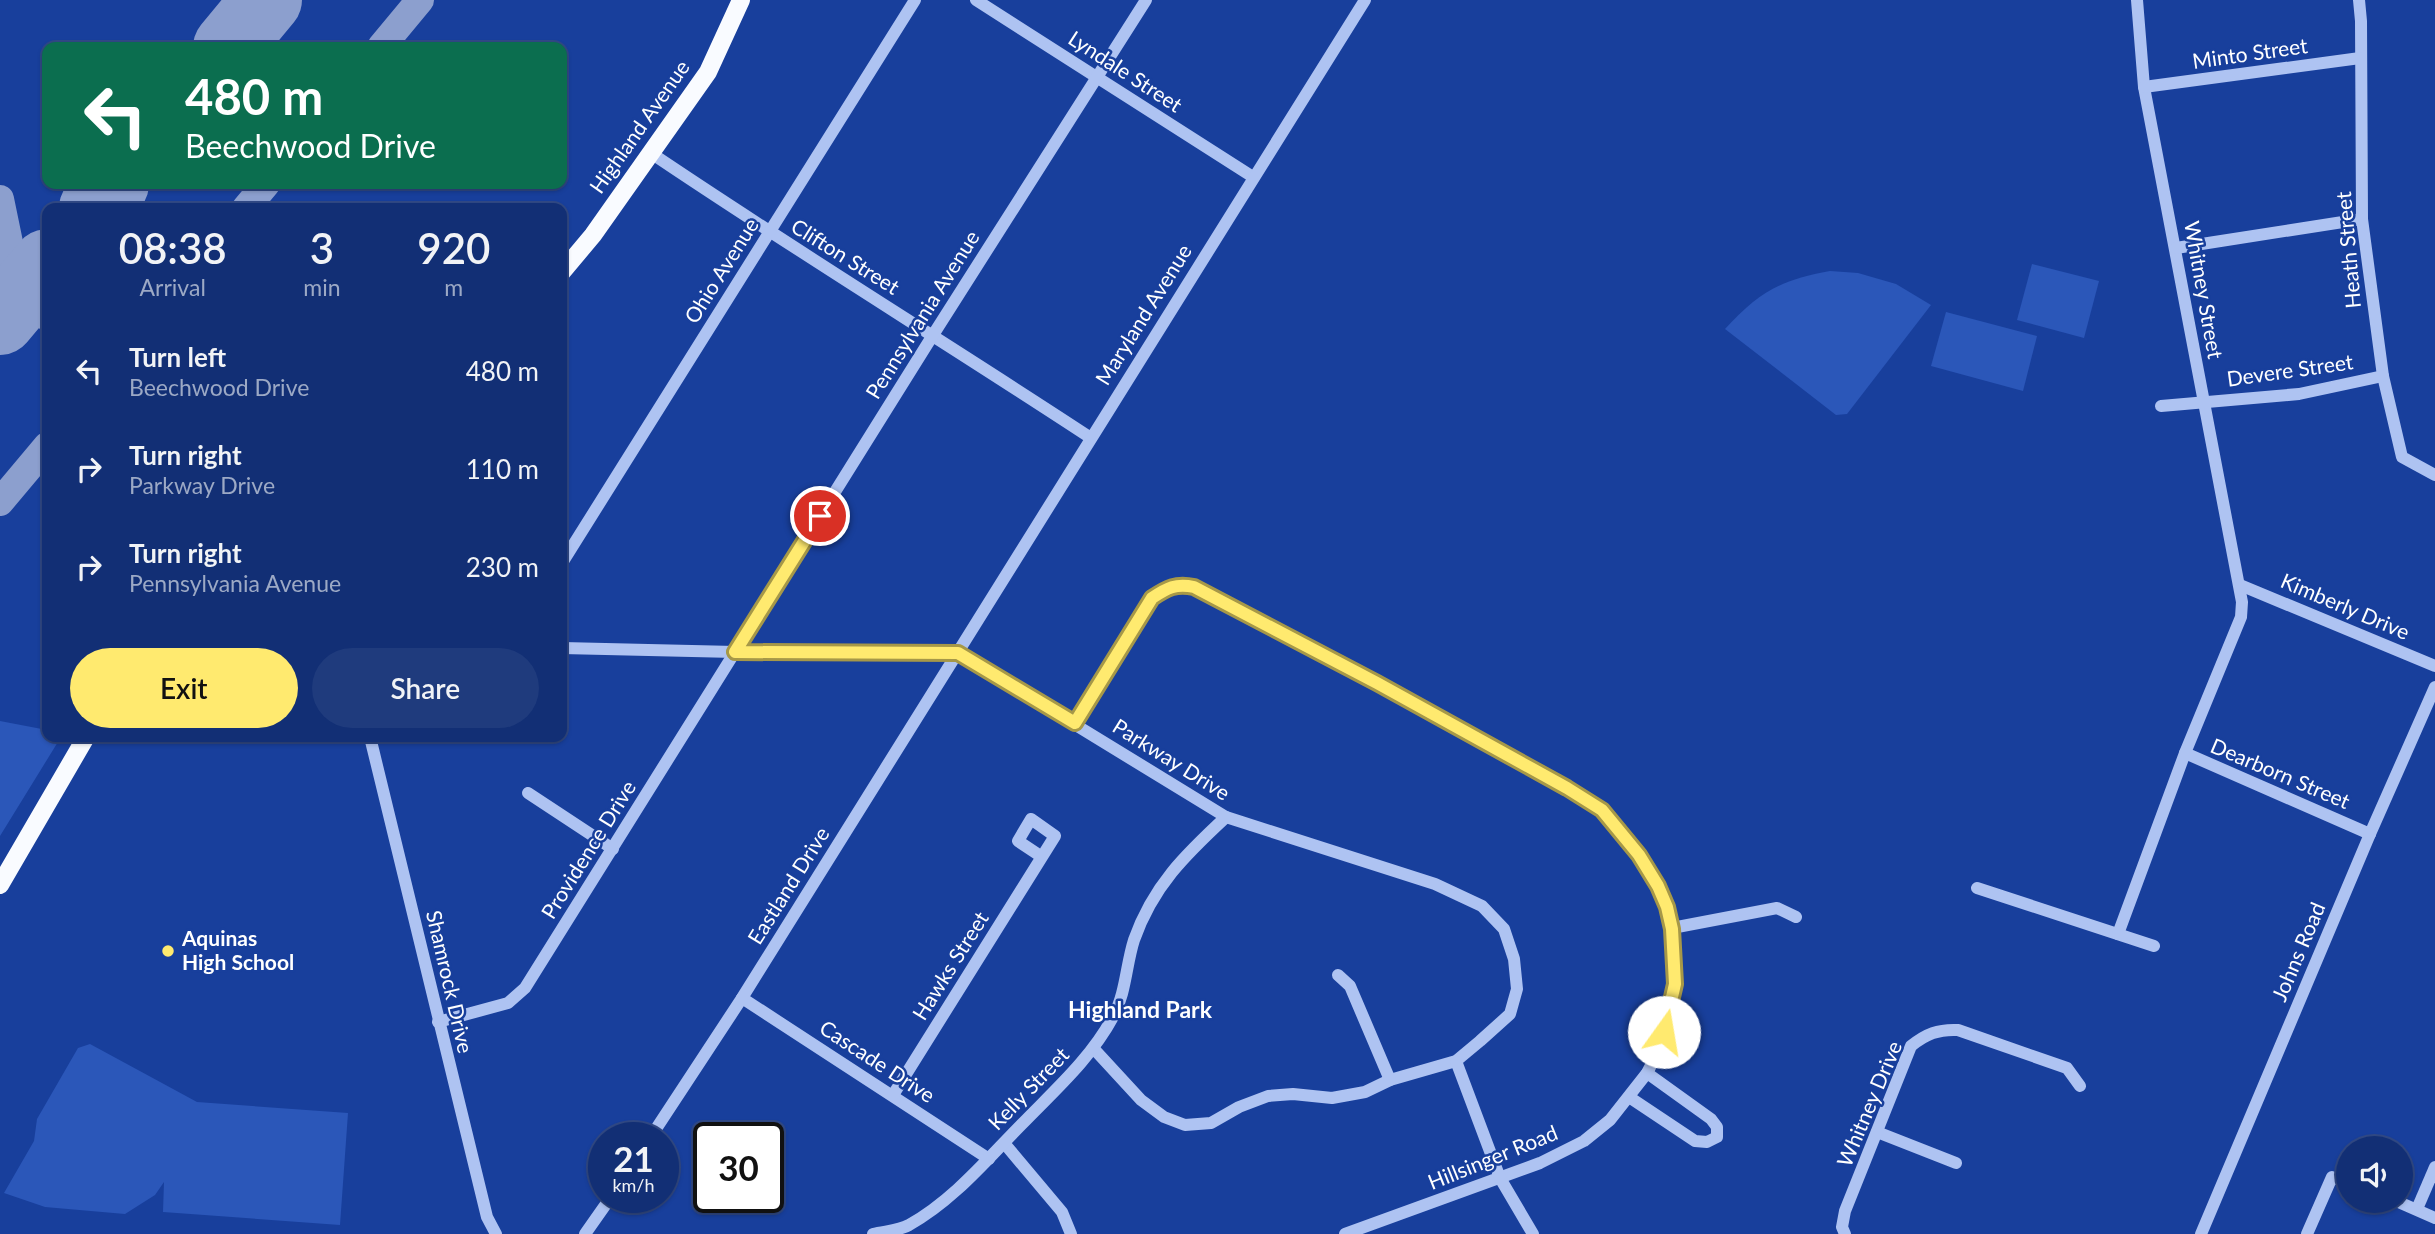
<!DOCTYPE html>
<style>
:root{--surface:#122f75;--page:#1f3b7d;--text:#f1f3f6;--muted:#9ca9c5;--line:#314a87;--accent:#ffea6f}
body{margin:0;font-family:Lato,sans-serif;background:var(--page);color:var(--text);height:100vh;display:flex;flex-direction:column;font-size:26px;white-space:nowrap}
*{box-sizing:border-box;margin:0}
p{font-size:23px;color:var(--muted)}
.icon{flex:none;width:38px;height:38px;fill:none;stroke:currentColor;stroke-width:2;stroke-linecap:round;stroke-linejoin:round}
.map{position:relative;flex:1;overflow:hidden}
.details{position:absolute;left:42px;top:203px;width:525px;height:539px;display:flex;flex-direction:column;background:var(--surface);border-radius:14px;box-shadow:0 2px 5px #0004,0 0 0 2px var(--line)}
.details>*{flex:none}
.banner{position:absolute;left:42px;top:42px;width:525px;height:147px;border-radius:14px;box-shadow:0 2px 5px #0004,0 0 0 2px var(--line);background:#0b6e4f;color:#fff;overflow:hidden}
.tools{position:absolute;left:2336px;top:1136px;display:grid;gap:14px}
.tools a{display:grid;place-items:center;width:77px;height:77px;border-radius:50%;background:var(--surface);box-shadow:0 2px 5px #0004,0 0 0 2px var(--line);font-size:35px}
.speed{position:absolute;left:588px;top:1122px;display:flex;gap:14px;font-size:35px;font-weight:700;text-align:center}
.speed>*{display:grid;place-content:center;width:91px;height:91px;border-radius:50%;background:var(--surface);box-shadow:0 2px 5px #0004,0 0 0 2px var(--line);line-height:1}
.speed small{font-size:18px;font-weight:400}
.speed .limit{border:4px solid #111;border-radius:10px;background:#fff;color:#111}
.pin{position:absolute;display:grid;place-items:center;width:60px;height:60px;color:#fff;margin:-30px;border:4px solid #fff;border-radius:50%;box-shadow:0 2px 7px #0007}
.me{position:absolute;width:77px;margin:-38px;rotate:13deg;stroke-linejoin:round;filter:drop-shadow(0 0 5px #0008)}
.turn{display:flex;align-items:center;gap:24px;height:147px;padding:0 28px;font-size:32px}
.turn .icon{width:91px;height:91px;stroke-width:2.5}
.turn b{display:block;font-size:49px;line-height:60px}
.eta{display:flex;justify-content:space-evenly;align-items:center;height:119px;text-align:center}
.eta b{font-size:42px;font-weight:600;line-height:49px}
.primary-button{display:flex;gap:14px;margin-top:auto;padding:14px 28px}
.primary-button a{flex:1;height:80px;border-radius:42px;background:var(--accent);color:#111;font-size:28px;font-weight:600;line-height:80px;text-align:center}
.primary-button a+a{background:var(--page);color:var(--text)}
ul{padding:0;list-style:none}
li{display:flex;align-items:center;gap:21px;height:98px;padding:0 28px}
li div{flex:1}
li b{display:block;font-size:26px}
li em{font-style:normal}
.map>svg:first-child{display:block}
.green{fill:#2b57b9}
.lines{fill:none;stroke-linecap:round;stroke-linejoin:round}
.taxiway{stroke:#8c9fce;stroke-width:28}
.runway{stroke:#8c9fce;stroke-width:70}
.minor{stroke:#aec3f2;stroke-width:12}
.major{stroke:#f9fbff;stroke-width:18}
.route-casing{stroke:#a69848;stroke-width:18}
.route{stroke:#ffea6f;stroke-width:12}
.poi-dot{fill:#ffea6f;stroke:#183f9c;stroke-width:2.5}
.labels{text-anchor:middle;stroke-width:5;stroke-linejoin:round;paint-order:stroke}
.street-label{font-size:21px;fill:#fff;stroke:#183f9c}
.poi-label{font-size:21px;font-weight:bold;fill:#fff;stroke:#183f9c;text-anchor:start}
.neighbourhood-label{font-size:23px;font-weight:bold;fill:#fff;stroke:#183f9c}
</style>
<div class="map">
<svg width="2435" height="1234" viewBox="0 0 2435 1234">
<rect width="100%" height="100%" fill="#183f9c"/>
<g class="green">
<path d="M2032,264L2099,281L2084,338L2017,320Z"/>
<path d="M1830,271L1858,273L1896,284L1931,305L1847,414L1836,415L1725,329C1759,292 1780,280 1830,271Z"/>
<path d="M1946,312L2037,336L2023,391L1931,366Z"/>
<path d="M0,721L47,730V737H61L0,836Z"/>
<path d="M90,1044L197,1102L348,1113L340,1225L163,1212L164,1182L155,1195L125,1214L45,1207L4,1193L34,1141L37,1119L78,1048Z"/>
</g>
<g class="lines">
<g class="taxiway">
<path d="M381,47L420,0"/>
<path d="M0,199L20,296L47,317"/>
<path d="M246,208L266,184"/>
<path d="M0,502L47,446"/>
</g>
<g class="runway">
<path d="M228,47L267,0"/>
<path d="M94,208L114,184"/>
<path d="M0,320L47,264"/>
</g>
<g class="minor">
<path d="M976,0L1253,177"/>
<path d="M2137,0L2144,87L2242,602L2241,617L2185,753L2370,834"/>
<path d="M2359,0L2361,21L2362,219L2383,376L2402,457L2435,475"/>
<path d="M2144,87L2360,58"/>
<path d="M651,153C796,251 945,342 1091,438"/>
<path d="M2176,248L2362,219"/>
<path d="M2161,406L2299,394L2383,376"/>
<path d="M562,563L915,0"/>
<path d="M2240,585L2435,666"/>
<path d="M562,648L735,652L958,653L1226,817L1435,884L1482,906L1504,929L1514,959L1517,989L1510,1014L1480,1041L1456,1061L1390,1080L1365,1092L1332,1098L1293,1094L1268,1096L1239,1107L1211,1123L1185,1125L1164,1117L1141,1100L1094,1049"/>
<path d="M1075,724L1152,598C1167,588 1176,583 1194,587L1354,670L1568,788L1602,810L1620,830L1658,886L1672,928L1675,984L1661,1046L1647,1073L1610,1120L1584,1141L1540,1163L1345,1234"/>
<path d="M370,737L487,1217L496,1234"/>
<path d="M528,793L613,849"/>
<path d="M1977,888L2154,946"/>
<path d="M1672,928L1777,908L1796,917"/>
<path d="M2118,934L2185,753"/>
<path d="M1338,975L1350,986L1390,1080"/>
<path d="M742,998L989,1159"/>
<path d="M438,1022L508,1003L525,988L933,335L1146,0"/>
<path d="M1456,1061L1500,1178L1533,1234"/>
<path d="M893,1095L1055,836L1031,819L1018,841L1042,857"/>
<path d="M1629,1097L1695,1141L1707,1142L1717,1137V1127L1711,1119L1647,1073"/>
<path d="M1877,1132L1956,1163"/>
<path d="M650,1138L742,998L1365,0"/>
<path d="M1004,1143L1062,1212L1071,1234"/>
<path d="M2394,1200L2435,1218"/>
<path d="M2417,1209L2435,1167"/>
<path d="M585,1234L611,1197"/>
<path d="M873,1234C884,1231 899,1231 909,1225C954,1200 988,1158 1024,1122C1056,1089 1091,1058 1113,1017C1126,993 1126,965 1134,940C1153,886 1185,855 1226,817"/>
<path d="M1845,1234L1842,1227L1845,1211L1911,1046C1926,1034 1938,1029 1958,1030L2067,1068L2080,1086"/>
<path d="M2201,1234L2370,834L2435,687"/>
<path d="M2307,1234L2332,1177L2348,1183"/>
</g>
<g class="major">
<path d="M562,272L593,235L708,72L741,0"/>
<path d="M0,885L86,737"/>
</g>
</g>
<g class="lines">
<g class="route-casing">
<path id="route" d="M820,516L735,652L958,653L1075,723L1152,598C1167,588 1176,583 1194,587L1377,683L1567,788L1602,810L1639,855L1658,886L1667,907L1672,929L1675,984L1664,1032"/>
</g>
<use href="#route" class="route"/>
</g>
<circle class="poi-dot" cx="168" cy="951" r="7"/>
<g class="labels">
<g class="street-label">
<text transform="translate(2250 54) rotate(-8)" y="7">Minto Street</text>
<text transform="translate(1125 72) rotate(33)" y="7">Lyndale Street</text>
<text transform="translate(640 127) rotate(-55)" y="7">Highland Avenue</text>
<text transform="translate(2349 250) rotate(-95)" y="7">Heath Street</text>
<text transform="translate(845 257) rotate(32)" y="7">Clifton Street</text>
<text transform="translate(722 271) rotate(-58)" y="7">Ohio Avenue</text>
<text transform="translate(2203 290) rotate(80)" y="7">Whitney Street</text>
<text transform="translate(923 315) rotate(-58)" y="7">Pennsylvania Avenue</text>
<text transform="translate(1144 315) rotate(-58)" y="7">Maryland Avenue</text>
<text transform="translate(2290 371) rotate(-8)" y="7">Devere Street</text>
<text transform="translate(2345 607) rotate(23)" y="7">Kimberly Drive</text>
<text transform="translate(1171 760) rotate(32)" y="7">Parkway Drive</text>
<text transform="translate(2280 774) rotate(23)" y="7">Dearborn Street</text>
<text transform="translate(589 850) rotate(-58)" y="7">Providence Drive</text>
<text transform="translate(789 886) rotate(-58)" y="7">Eastland Drive</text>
<text transform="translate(2299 952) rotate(-67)" y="7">Johns Road</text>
<text transform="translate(951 966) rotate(-58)" y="7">Hawks Street</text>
<text transform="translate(449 982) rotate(77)" y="7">Shamrock Drive</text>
<text transform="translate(877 1062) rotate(33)" y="7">Cascade Drive</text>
<text transform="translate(1029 1089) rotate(-46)" y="7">Kelly Street</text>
<text transform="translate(1870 1104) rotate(-67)" y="7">Whitney Drive</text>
<text transform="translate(1493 1158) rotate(-22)" y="7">Hillsinger Road</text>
</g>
<g class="poi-label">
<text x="182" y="946">Aquinas<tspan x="182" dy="24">High School</tspan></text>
</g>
<g class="neighbourhood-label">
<text x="1140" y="1018">Highland Park</text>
</g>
</g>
</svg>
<div class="tools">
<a><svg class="icon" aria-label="sound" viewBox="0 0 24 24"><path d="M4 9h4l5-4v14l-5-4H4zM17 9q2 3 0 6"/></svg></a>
</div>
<div class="speed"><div>21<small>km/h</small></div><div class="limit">30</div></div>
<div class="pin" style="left:820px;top:516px;background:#d93025"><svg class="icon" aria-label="arrive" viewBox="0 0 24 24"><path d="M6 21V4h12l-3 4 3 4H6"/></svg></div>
<svg class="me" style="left:1664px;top:1032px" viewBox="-20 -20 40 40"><circle r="19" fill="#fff"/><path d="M0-13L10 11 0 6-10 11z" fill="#ffea6f"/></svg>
<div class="banner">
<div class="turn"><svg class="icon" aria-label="left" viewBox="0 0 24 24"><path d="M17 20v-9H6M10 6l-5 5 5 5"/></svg><div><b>480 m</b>Beechwood Drive</div></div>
</div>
<section class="details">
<div class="eta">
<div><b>08:38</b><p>Arrival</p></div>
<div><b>3</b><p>min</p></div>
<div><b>920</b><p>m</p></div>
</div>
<ul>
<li><svg class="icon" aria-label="left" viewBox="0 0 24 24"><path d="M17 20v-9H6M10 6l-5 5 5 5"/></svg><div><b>Turn left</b><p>Beechwood Drive</p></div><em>480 m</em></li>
<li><svg class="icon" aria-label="right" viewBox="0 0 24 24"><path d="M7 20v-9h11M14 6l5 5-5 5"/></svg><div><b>Turn right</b><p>Parkway Drive</p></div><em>110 m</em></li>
<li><svg class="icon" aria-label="right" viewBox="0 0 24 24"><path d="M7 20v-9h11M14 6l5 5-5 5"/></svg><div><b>Turn right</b><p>Pennsylvania Avenue</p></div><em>230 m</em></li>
</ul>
<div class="primary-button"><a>Exit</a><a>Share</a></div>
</section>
</div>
